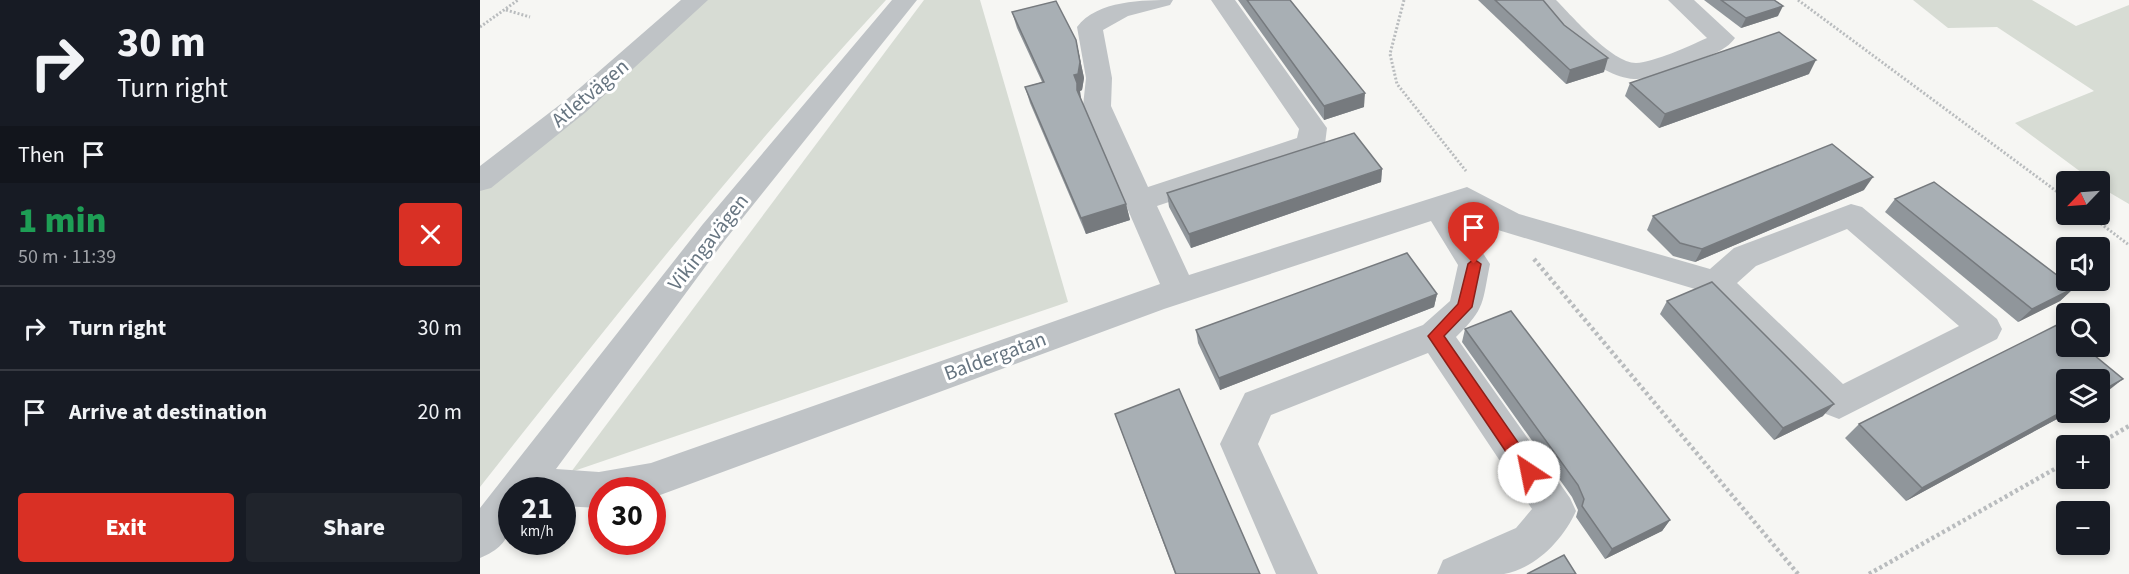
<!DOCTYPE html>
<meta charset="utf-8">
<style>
:root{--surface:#171b24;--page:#20242c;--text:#f1f3f6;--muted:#9ea1a6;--line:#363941;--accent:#d93025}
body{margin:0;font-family:"Source Sans 3",sans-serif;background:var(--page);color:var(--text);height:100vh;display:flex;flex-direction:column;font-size:22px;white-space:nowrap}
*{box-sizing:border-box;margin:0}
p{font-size:20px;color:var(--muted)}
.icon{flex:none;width:33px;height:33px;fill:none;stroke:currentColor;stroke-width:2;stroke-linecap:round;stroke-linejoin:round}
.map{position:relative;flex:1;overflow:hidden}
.drawer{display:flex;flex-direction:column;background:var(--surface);width:480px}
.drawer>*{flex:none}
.guide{background:#171b24;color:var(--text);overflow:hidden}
.needle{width:39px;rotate:245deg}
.controls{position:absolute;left:1576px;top:171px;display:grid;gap:12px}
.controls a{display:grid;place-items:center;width:54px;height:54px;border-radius:6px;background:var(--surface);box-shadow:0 3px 9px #0003;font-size:30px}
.speed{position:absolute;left:18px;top:477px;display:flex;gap:12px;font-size:30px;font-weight:700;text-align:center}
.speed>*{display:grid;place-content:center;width:78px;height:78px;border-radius:50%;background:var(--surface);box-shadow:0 3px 9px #0003;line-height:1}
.speed small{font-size:15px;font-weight:400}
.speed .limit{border:9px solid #d22;background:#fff;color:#111}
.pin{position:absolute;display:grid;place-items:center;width:51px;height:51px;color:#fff;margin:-62px -26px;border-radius:50% 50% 50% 0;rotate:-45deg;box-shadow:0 0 6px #0007}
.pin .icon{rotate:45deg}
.me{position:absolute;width:66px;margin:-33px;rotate:326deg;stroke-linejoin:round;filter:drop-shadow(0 0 4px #0008)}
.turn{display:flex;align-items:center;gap:21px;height:126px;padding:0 18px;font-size:27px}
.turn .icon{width:78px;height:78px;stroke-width:2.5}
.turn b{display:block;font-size:42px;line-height:51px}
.then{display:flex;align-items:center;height:57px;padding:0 18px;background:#0003;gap:12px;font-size:22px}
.round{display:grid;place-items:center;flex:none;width:63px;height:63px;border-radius:6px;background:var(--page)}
.summary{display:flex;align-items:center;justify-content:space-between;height:102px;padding:0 18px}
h1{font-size:36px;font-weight:800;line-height:45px;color:#1e9e55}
.button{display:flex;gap:12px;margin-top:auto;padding:12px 18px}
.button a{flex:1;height:69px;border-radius:6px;background:var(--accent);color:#fff;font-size:24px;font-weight:800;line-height:69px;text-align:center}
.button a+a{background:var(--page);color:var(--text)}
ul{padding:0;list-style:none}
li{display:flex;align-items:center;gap:18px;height:84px;padding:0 18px;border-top:2px solid var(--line)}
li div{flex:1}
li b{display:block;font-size:22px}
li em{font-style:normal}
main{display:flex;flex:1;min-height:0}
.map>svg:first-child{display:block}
.green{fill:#d7dcd4}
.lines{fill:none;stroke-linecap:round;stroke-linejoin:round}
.path-far1{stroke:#b9bcbe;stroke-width:3;stroke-dasharray:2 2;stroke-linecap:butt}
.path{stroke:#b9bcbe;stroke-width:4.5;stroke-dasharray:3 3;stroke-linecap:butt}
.street{fill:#bfc3c6;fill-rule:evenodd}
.wall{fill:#90969b}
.shaded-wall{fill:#767a7e}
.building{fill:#a8afb4;stroke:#767a7e;stroke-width:1.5}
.route{fill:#d93025;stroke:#8d1f18;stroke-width:1.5}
.labels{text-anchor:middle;stroke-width:6;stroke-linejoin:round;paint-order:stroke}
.street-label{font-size:21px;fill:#677581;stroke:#fff}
</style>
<main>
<section class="drawer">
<div class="guide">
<div class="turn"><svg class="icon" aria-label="right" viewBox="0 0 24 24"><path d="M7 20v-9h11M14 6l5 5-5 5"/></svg><div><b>30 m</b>Turn right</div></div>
<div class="then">Then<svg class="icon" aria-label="arrive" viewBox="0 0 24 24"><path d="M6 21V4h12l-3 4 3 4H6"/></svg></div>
</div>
<div class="summary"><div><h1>1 min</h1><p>50 m · 11:39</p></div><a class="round" style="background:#d93025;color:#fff"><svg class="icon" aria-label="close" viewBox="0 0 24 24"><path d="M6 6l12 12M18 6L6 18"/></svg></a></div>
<ul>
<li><svg class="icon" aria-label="right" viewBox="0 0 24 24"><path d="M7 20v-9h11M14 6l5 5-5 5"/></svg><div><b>Turn right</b></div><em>30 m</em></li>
<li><svg class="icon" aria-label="arrive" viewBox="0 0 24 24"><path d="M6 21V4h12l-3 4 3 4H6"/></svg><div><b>Arrive at destination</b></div><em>20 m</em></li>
</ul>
<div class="button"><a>Exit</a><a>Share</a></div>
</section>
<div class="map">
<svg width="1649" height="574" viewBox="0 0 1649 574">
<rect width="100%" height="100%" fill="#f6f6f3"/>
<g class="green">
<path d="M227,0H406C263,155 131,321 0,487V190Z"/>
<path d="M444,0H500L588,302L91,472Z"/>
<path d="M1433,0H1552L1596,26L1649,5V204L1620,187V182L1613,181L1535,123L1614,91L1517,27L1468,28Z"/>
</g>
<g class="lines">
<g class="path-far1">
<path d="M924,0L910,54L917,84L986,171"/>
<path d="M1318,0L1587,199"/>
<path d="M26,10L50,17"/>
<path d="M0,27L38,0"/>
<path d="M1608,214L1649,245"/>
</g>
<g class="path">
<path d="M1054,259L1318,574"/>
<path d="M1615,446L1649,426"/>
<path d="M1389,574L1587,462"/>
</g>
<g class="street">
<path d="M201,0H228L106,112L11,188L0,191V166L86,100Z"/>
<path d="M412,0H437L245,240L76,469L119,472L171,463L680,284L603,106L606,78L597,27C617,0 664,0 693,0L690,5L648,16L623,30L632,78L631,106L668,187L817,138L819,129L731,0H755L847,128L845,144L841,151L677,206L709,275L987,187L1039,214L1230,269L1254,248L1371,204L1382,207L1517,319L1522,329L1517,339L1359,419L1346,414L1225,292L1018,230L984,210L977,213L1010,264C1002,303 1006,308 976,337L1090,498L1096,511C1083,540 1056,568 1024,574C1003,574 978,574 957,574L963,560L1036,528L1052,509L948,353L791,415L778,444L838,574H796L740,444L765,393L943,325L970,301L978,265L951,221L684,309L172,498V490H122V508H119L82,506V490H32C32,523 35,544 0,558V508L223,224ZM1367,229L1479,326L1363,384L1257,283L1276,266Z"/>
<path d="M1050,0H1076C1092,16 1132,63 1156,63C1175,62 1209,46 1227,38L1188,0H1214L1255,38C1245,52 1227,56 1211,62C1195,69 1173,80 1154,79C1118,77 1070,29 1050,0Z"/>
</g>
</g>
<g class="wall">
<path d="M758,0H810L884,107L844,120Z"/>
<path d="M998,0H1063L1124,72L1086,84Z"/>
<path d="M1224,0H1294L1298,16L1261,28Z"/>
<path d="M532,12L596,40L604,78L602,90L600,91L601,101L646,204L650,220L606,234L550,103L545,87L562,82L537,28Z"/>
<path d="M1329,74L1179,128L1145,96L1150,83Z"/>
<path d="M902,169L901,182L711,248L689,207L687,193Z"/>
<path d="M1384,190L1215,262L1193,256L1167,230L1173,216Z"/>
<path d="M1415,199L1594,288L1580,301L1538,322L1405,212Z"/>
<path d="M957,294L954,307L740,390L718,343L716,330Z"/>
<path d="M1187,301L1343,416L1294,440L1180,314Z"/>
<path d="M985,329L1190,520L1182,531L1125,559L1096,517L1098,510L1092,497L982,342Z"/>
<path d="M1624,394L1587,412H1590L1426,501L1365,438L1379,424Z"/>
<path d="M635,414L780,574H695Z"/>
</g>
<g class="shaded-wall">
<path d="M1303,6L1298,16L1261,28L1266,18Z"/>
<path d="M596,40L604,78L602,90L600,91L601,99V107L594,75Z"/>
<path d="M1128,58L1124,72L1086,84L1090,70Z"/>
<path d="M1336,60L1329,74L1179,128L1185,114Z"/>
<path d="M885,93L884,107L844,120V106Z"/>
<path d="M902,169L901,182L711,248L709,234Z"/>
<path d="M1393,177L1384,190L1215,262L1222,249Z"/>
<path d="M646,204L650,220L606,234L601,218Z"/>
<path d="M1594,288L1580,301L1538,322L1552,309Z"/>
<path d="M957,294L954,307L740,390L739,378Z"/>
<path d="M1643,379L1624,394L1620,396V392Z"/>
<path d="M1354,404L1343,416L1294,440L1303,428Z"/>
<path d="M1587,409V412H1590L1426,501L1442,488Z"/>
<path d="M1190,520L1182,531L1125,559L1132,549Z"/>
</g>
<g class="building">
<path d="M767,0H810L885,93L844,106Z"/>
<path d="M1015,0H1063L1084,25L1128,58L1090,70Z"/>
<path d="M1241,0H1294L1303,6L1266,18Z"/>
<path d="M576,1L596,40L600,62L598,74L594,75L597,83V90L646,204L601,218L545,87L564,82L532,12Z"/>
<path d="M1299,32L1336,60L1185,114L1150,83Z"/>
<path d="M874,133L902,169L709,234L687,193Z"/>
<path d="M1352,144L1393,177L1222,249L1200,243L1173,216Z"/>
<path d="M1454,182L1594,288L1552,309L1415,199Z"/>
<path d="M927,253L957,294L739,378L716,330Z"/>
<path d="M1232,282L1354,404L1303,428L1187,301Z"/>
<path d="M1031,311L1190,520L1132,549L1102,506L1104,499L1098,485L985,329Z"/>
<path d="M1577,325L1587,334V346H1603L1643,379L1620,392V380H1587V409L1442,488L1379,424Z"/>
<path d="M699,389L780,574H696L635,414Z"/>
<path d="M1084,555L1096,574H1047Z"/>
</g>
<path class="route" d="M994,259L1001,264L992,307L964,336L1055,467L1057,472L1055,477L1049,479L1043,477L948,336L978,304L988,264Z"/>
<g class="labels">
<g class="street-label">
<text transform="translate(110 93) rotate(-40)" y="7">Atletvägen</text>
<text transform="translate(228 242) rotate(-52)" y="7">Vikingavägen</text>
<text transform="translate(515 356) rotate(-20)" y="7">Baldergatan</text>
</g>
</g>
</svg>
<div class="controls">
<a><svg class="needle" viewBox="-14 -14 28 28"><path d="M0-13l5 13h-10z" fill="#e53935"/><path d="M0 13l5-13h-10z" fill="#9ea1a6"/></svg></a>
<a><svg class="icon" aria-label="sound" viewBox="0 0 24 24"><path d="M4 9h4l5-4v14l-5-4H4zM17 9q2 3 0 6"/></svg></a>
<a><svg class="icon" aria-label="search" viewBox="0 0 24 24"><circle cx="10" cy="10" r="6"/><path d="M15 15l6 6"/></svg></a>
<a><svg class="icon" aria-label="layers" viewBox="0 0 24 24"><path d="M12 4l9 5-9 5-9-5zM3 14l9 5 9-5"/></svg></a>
<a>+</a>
<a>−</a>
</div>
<div class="speed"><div>21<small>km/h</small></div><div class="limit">30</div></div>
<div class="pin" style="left:994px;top:264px;background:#d93025"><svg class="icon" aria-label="arrive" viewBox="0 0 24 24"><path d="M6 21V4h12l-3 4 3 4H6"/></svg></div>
<svg class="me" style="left:1049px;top:472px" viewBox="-20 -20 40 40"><circle r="19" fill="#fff"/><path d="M0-13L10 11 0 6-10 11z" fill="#d93025"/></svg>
</div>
</main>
